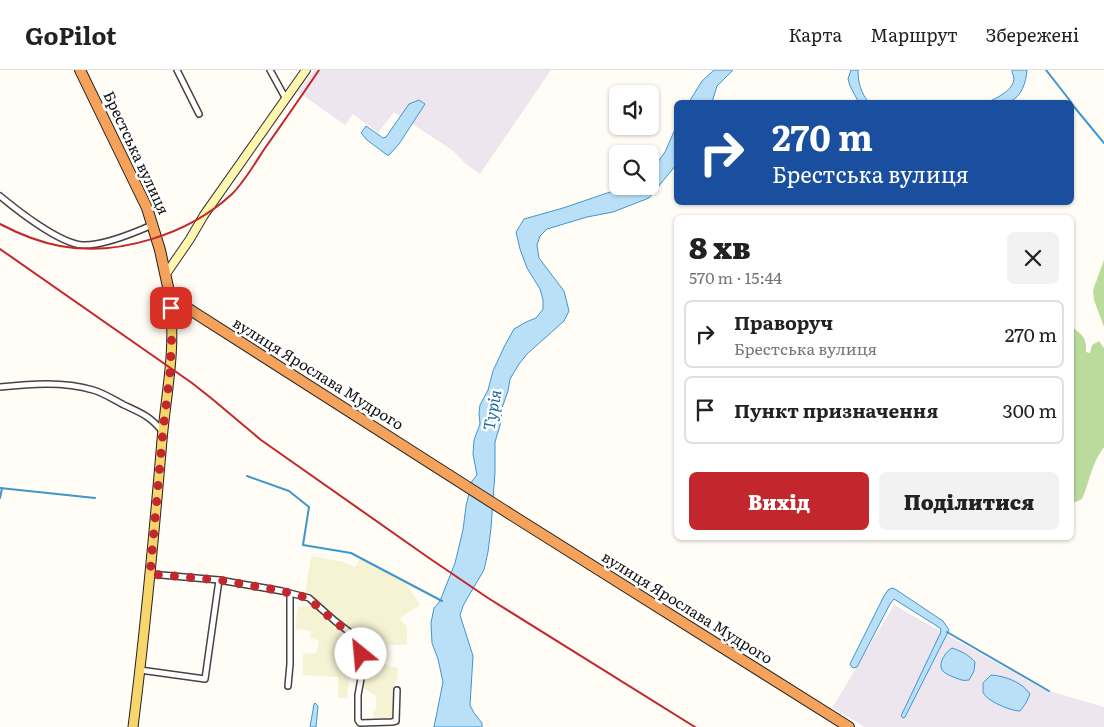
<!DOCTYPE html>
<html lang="uk">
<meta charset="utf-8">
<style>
:root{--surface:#fff;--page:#f2f2f2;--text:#222;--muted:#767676;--line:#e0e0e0;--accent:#c4262e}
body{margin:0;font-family:Literata,serif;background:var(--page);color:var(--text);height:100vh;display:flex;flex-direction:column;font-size:19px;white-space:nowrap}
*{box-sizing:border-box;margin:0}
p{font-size:16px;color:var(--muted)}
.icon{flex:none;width:28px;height:28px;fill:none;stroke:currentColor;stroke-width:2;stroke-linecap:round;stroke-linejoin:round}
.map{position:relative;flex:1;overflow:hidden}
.panel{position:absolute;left:674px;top:145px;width:400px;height:325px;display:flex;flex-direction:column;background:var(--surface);border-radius:8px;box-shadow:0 1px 4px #0004}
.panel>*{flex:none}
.top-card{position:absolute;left:674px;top:30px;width:400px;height:105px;border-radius:8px;box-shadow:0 1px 4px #0004;background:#1a4fa0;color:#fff;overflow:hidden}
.fabs{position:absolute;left:609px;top:15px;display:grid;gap:10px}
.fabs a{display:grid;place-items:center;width:50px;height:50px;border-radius:8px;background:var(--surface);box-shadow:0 1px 4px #0004;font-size:25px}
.pin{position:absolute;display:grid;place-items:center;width:42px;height:42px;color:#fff;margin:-21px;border-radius:10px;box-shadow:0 2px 8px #0006}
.me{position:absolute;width:55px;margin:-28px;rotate:332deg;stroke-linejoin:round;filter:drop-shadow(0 0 4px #0008)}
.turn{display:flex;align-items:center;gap:18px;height:105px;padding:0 15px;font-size:22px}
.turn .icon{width:65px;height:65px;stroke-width:2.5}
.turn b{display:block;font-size:35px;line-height:42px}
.round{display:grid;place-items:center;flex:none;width:52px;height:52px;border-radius:8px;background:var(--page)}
.overview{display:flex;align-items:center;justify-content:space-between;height:85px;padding:0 15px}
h1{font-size:30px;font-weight:800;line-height:38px}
.cta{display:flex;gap:10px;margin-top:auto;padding:10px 15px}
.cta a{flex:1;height:58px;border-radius:8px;background:var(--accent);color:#fff;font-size:20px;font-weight:800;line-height:58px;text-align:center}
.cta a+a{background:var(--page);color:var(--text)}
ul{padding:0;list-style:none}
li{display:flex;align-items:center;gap:15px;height:68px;margin:0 10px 8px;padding:0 5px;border:2px solid var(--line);border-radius:8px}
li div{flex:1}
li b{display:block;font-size:19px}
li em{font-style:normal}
header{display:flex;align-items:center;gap:30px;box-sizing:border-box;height:70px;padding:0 25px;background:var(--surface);border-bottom:1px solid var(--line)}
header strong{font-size:24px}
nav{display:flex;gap:28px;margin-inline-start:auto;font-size:18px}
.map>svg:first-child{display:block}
.industrial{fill:#eee6ef}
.farmland{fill:#f6f3d4}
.forest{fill:#b9dc9c}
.water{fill:#b9e0f7;stroke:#3f96cf}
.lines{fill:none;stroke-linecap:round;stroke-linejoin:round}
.stream{stroke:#3f96cf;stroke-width:2}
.street-casing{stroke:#444;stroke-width:8}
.secondary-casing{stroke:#333;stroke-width:10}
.primary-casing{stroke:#222;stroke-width:11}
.highway-casing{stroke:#222;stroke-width:12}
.street{stroke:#fff;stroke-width:5}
.secondary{stroke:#fff6b0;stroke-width:8}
.primary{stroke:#f9d66b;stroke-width:9}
.highway{stroke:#f5a25d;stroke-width:10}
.rail{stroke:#c4262e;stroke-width:2}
.route{stroke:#c4262e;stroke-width:9;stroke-dasharray:0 16.2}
.labels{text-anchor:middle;stroke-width:5;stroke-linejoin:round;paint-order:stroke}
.street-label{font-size:15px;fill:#111;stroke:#fff}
.water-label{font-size:16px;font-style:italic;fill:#1768a6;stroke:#fff}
</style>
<header>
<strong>GoPilot</strong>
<nav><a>Карта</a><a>Маршрут</a><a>Збережені</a></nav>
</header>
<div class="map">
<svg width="1104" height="657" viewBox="0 0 1104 657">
<rect width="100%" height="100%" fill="#fffdf5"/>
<g class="industrial">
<path d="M314,0H551L480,104L466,94L452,80L394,42L378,63L353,44L345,55L298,22Z"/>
<path d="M894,535L1043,619L1104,637V657H865L832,638Z"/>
</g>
<path class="farmland" d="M311,486L344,492L355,497L361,488L405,511L420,535L400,548L407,558V575H387L385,595L398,598L397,610L394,613V648H373V643L376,638V626L368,621L363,617L364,586L362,575H353L347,628H338V607L303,605V584L316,583L319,571L310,568L311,561L295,559L298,536L308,537L311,527L305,524Z"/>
<g class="forest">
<path d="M1104,190V257L1094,230L1093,220Z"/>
<path d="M1071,256C1082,265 1087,267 1086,282L1090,283L1092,275L1099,271L1104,278V377C1091,394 1090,411 1082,429L1071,434Z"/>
</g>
<g class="water">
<path d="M714,0H733L717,16L712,32H689L702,11Z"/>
<path d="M851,0H858C858,12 861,24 869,32H859L858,31L850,16L848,9Z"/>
<path d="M1012,0H1027C1026,12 1022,27 1009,32C1004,34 994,33 988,32C997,28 1014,20 1014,8C1013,5 1012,3 1012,0Z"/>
<path d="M419,30L425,34L399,74L389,85H387L367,70L361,63L366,56L383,68L386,67L409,34Z"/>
<path d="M676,57V95L649,128L613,142L587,147L547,159L540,166L537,175L539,188L564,221L569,241L564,251L527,284L519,294L510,309L508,321L502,338L501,352L495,372V402L491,458L488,482L484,500L468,527L463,536L460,545L473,586L470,635L474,643L482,653V657H434L443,612L438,589L432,573L431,553L434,538L440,531L455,493L463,460L466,436L472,411L477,405L473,384L474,370L480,354L479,343L480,335L488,320L493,301L505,275L514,259L526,252L536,248L543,239V230L540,219L527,198L520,179L516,162L524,149L563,138L628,116H650V103L665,82Z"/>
<path d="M892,518L895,519L943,551L949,560L905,647L903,648L901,646L940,564L941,561L940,558L894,529L890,534L857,597L853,598L851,596L850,594L884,526L888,520Z"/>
<path d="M952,578C961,581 969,585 975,592L974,601L969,610C963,611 961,610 956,608C951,606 945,604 942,600C938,592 946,582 952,578Z"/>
<path d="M991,605C1005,606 1022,612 1030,624L1026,633L1020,641C1011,641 986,631 983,622C983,621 983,614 983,613Z"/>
<path d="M315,633L318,636L316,657H310L314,634Z"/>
</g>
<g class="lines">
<g class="stream">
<path d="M1046,0L1071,32"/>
<path d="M1071,33L1104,73"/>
<path d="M247,406L289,421L309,437L303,475L351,483L442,531"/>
<path d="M0,418L95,428"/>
<path d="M0,428L2,418"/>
<path d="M947,562L1049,621"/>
</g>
<g class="street-casing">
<g id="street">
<path d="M177,0L199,44"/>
<path d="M270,0L286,29"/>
<path d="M0,126C18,141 59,173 82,175C102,176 134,163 152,155"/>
<path d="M0,317C30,314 63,311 93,320C104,323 114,330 124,335C141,343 150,346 162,361"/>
<path d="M150,504L219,510L282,521L309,528L335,551L352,564L359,577L362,595V603L358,625V650L360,653L392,652L396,651L397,620"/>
<path d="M140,600L205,609L219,510"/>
<path d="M288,616L290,594V524"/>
</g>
</g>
<g class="secondary-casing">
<path id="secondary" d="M166,204L190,169L204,145L306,0"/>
</g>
<g class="primary-casing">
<path id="primary" d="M133,657C145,562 154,466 162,370C166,325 176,279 170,234"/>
</g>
<g class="highway-casing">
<path id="highway" d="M80,0L147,138L160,180L168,217L170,234H181L510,444L849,657"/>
</g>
<use href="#street" class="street"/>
<use href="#secondary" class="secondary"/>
<use href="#primary" class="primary"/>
<use href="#highway" class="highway"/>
<g class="rail">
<path d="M0,154C19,164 39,172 60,176C118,187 189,164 232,124C244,112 254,95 263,81C282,54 301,27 319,0"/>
<path d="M0,179L192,313L211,328L261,370L429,488L488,528L695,657"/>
</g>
</g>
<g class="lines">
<path class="route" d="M171,238L172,260L170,303L163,361L150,504L219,510L282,521L308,528L335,552L352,564L359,577L361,584"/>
</g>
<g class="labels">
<g class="street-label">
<text transform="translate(136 83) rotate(65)" y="5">Брестська вулиця</text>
<text transform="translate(318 304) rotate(32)" y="5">вулиця Ярослава Мудрого</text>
<text transform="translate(687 538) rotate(32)" y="5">вулиця Ярослава Мудрого</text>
</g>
<g class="water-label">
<text transform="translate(492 340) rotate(-80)" y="6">Турія</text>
</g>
</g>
</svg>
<div class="fabs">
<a><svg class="icon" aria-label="sound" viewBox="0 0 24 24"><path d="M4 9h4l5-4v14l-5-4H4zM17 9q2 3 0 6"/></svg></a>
<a><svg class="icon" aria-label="search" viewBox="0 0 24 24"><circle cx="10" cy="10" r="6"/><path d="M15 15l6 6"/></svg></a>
</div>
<div class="pin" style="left:171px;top:238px;background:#d93025"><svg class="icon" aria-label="arrive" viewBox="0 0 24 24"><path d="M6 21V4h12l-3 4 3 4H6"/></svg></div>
<svg class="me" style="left:361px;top:584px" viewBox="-20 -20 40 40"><circle r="19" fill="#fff"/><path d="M0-13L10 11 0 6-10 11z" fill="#c4262e"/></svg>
<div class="top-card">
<div class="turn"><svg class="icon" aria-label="right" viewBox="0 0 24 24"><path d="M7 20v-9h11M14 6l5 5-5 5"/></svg><div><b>270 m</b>Брестська вулиця</div></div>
</div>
<section class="panel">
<div class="overview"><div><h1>8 хв</h1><p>570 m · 15:44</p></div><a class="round"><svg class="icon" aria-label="close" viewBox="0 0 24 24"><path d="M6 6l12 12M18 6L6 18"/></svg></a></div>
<ul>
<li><svg class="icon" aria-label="right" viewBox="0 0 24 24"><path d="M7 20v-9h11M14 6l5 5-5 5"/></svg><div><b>Праворуч</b><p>Брестська вулиця</p></div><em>270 m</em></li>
<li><svg class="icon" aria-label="arrive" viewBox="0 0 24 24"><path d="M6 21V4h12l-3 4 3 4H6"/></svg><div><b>Пункт призначення</b></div><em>300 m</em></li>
</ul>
<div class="cta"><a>Вихід</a><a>Поділитися</a></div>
</section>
</div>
